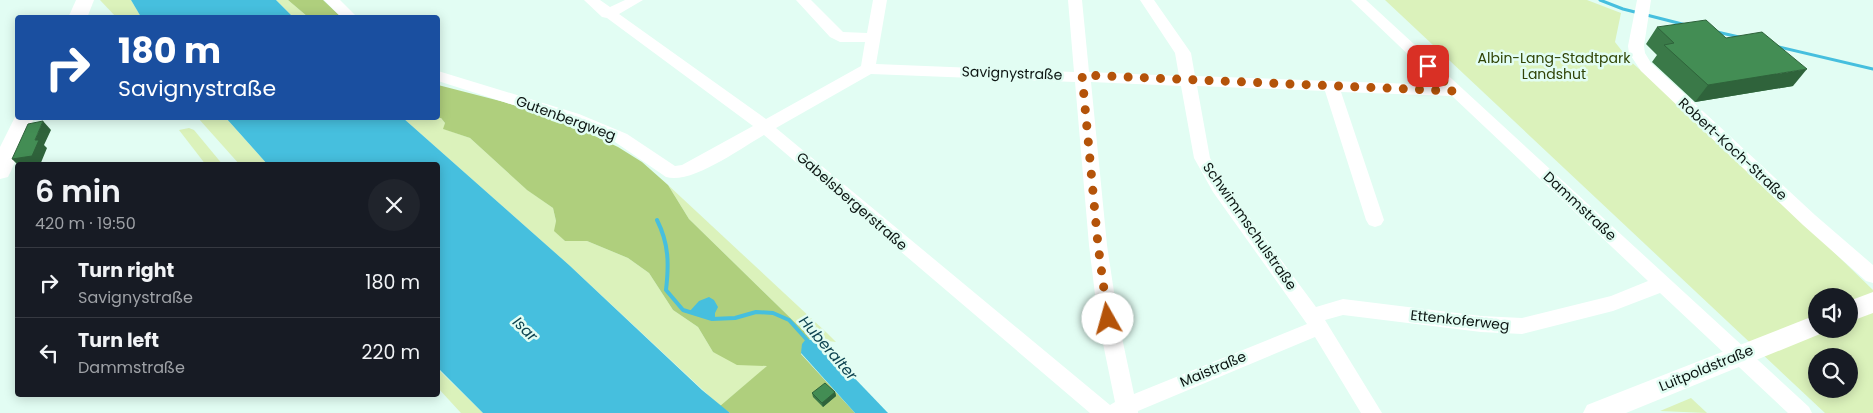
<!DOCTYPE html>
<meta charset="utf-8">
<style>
:root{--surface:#171b24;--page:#20242c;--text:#f1f3f6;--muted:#9ea1a6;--line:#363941}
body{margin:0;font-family:Poppins,sans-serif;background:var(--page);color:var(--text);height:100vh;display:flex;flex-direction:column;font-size:19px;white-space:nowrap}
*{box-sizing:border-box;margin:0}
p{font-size:16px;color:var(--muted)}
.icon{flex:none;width:28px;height:28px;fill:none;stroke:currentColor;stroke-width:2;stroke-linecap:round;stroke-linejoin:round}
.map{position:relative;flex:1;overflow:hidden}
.details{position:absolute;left:15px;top:162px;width:425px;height:235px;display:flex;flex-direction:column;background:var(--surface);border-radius:5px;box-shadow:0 2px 12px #0003}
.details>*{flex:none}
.banner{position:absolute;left:15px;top:15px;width:425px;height:105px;border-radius:5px;box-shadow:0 2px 12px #0003;background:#1a4fa0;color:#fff;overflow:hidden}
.fabs{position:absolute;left:1808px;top:288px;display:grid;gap:10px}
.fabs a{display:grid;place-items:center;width:50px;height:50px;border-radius:50%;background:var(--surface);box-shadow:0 2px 12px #0003;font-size:25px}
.pin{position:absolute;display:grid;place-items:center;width:42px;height:42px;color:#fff;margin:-21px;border-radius:10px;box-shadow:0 2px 8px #0006}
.me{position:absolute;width:55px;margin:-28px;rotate:353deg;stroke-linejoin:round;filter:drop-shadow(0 0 4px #0008)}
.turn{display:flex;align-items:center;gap:18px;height:105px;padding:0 20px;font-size:22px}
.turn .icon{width:65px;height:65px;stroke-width:2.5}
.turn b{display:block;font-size:35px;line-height:42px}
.round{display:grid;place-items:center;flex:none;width:52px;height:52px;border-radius:26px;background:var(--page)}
.summary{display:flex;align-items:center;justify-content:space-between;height:85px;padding:0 20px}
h1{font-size:30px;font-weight:600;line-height:38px}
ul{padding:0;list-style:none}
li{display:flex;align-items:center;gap:15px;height:70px;padding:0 20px;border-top:1px solid var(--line)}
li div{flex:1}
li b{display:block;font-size:19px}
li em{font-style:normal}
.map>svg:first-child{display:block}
.green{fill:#dbf2bb;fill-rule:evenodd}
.forest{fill:#afcf7d}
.water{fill:#46bfde}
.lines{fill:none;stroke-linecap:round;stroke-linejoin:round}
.stream-far1{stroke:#46bfde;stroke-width:3}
.stream{stroke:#46bfde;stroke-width:4}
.minor{fill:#fff;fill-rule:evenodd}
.major{fill:#fff;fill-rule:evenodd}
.wall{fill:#3a7948}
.shaded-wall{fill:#2f633b}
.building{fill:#438d54;stroke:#2f633b}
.route{stroke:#b45309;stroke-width:9;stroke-dasharray:0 16.2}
.labels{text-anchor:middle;stroke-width:5;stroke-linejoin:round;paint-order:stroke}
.park-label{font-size:14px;fill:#304406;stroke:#e2fdf3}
.street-label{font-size:14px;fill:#0b1411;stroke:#e2fdf3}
.water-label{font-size:15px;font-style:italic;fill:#0d4350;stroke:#e2fdf3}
</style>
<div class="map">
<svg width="1873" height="413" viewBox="0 0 1873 413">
<rect width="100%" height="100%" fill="#e2fdf3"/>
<g class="green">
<path d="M100,0H131L141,17H116Z"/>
<path d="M276,0H288L308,17H293Z"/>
<path d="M1385,0H1587L1621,13L1615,42L1629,60L1710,132L1873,290V413H1825ZM1816,296H1849V329H1816ZM1816,356H1849V389H1816Z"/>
<path d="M198,118H226L268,165H240Z"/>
<path d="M403,118H441L445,123L444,129L470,138L526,189L553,208L556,221L555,231L565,241H587L628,258L649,273L673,310L698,327L713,352L755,364L768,366L720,406L569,265Z"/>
<path d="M189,128L194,130L223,165H206L179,130Z"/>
<path d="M668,185L827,333L836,342L812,339L689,219Z"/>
<path d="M438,368L441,372L483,413H461L438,388Z"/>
<path d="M1691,398L1707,413L1660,411Z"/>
</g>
<g class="forest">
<path d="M288,0H323L341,17H308Z"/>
<path d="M438,85L504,102L565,122L618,147L642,162L668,185L689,219L812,339H806L801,354L855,413H730L720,406L767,366L737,365L713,352L698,327L673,310L649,273L628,258L587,241H565L554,231L556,221L553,208L527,190L470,138L443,129L445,123L441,118H436H438Z"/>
</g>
<g class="water">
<path d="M131,0H276L293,17H141Z"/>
<path d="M226,118H403L569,265L702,390L730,413H483L438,368V165H268Z"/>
<path d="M709,297L714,300L718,307L715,313V319L689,312L699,301Z"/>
<path d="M806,339L819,341L888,413H855L801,353L802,344Z"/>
</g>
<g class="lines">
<g class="stream-far1">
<path d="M1600,0L1623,9L1686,25"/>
<path d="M1717,32L1739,37"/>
<path d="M1775,46L1873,69"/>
</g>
<path class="stream" d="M657,220C669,244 669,264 666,290L683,310L712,319L735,318L756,312L773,313L789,320L808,341"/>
<g class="minor">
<path d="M324,0H340L358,18H342Z"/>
<path d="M584,0H600L610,7L625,0H643L619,14L766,119L861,66L865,42H840L830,37L796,0H811L843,32L867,33L873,0H887L876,64L1074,72L1068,0H1082L1089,72L1179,76L1175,53L1140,0H1154L1191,53L1195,76L1440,85L1351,0H1366L1809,407L1812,413H1788L1660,293L1613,311L1522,334L1481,332L1343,315L1325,320L1382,413H1361L1315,337L1138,411V413H1090L764,135C741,148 691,185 666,177L615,142L567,122L438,81V71L579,114L627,134L675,166L682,165L753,126L607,18L602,17ZM871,74L1075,82L1089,245L1098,319L1115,402L1110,405L776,128ZM1091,82L1181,86L1194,158L1213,192L1307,324L1134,394L1118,319L1107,245ZM1197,86L1325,91L1366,220L1369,225L1375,227L1381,225L1384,220L1341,92L1452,96L1648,281L1611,296L1522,318L1481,316L1343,299L1316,307L1225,184L1210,158Z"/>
<path d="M1637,0H1651L1644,46L1645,53L1651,63L1815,215L1873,265V283L1866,281L1803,225L1641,71L1629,53L1628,46Z"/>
</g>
<g class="major">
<path d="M76,0H94L87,18H68Z"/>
<path d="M17,113L18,118H34L11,171L8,177L0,179V147Z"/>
<path d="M1873,292V313L1849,322V301Z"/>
<path d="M1816,315V329H1827L1825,332L1626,413H1583L1587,405Z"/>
</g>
</g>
<g class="wall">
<path d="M1657,27L1726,38L1793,86L1695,102L1652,62L1657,55L1646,44Z"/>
<path d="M835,392L836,396L823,407L813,397L812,393Z"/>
</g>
<g class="shaded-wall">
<path d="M1807,69L1793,86L1695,102L1708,85Z"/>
<path d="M43,121L51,130L44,145L47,148L40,165H18L12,159L35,140Z"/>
<path d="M835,392L836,396L823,407L822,403Z"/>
</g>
<g class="building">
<path d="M1706,20L1726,38L1762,32L1807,69L1708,85L1664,45L1674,43L1657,27Z"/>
<path d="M43,121L35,140H39L32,156L12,159L28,124Z"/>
<path d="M825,383L835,392L822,403L812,393Z"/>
</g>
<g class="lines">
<path class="route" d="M1108,319L1098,245L1082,75L1454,91L1428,66"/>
</g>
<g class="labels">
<g class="park-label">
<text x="1554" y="63">Albin-Lang-Stadtpark<tspan x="1554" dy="16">Landshut</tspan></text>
</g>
<g class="street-label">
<text transform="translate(1012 73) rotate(2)" y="5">Savignystraße</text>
<text transform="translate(566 118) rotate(20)" y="5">Gutenbergweg</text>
<text transform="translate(1733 149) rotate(43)" y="5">Robert-Koch-Straße</text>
<text transform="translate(852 201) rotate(41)" y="5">Gabelsbergerstraße</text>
<text transform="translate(1580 206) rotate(43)" y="5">Dammstraße</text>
<text transform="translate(1250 226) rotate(55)" y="5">Schwimmschulstraße</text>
<text transform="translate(1460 320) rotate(6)" y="5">Ettenkoferweg</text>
<text transform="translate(1706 368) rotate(-22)" y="5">Luitpoldstraße</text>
<text transform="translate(1213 369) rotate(-23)" y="5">Maistraße</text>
</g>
<g class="water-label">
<text transform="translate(525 329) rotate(44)" y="5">Isar</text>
<text transform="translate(828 348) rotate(49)" y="5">Huberalter</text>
</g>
</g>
</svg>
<div class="fabs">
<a><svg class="icon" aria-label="sound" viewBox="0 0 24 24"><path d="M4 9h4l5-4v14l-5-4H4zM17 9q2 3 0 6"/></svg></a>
<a><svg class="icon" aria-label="search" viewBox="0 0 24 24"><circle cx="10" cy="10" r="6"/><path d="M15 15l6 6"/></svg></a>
</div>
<div class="pin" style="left:1428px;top:66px;background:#d93025"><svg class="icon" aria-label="arrive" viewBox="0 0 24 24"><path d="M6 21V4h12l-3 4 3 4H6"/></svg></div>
<svg class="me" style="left:1108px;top:319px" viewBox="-20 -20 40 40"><circle r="19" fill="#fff"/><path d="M0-13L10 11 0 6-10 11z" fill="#b45309"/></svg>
<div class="banner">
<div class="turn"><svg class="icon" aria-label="right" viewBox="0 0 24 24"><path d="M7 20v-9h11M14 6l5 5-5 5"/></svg><div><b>180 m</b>Savignystraße</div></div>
</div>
<section class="details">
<div class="summary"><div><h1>6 min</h1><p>420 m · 19:50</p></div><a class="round"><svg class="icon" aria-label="close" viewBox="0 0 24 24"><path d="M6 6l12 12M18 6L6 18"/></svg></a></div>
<ul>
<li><svg class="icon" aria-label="right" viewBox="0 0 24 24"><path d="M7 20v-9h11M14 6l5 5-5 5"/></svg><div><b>Turn right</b><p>Savignystraße</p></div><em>180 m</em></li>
<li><svg class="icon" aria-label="left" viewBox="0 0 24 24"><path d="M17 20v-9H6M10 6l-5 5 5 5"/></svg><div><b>Turn left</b><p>Dammstraße</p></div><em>220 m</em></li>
</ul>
</section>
</div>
